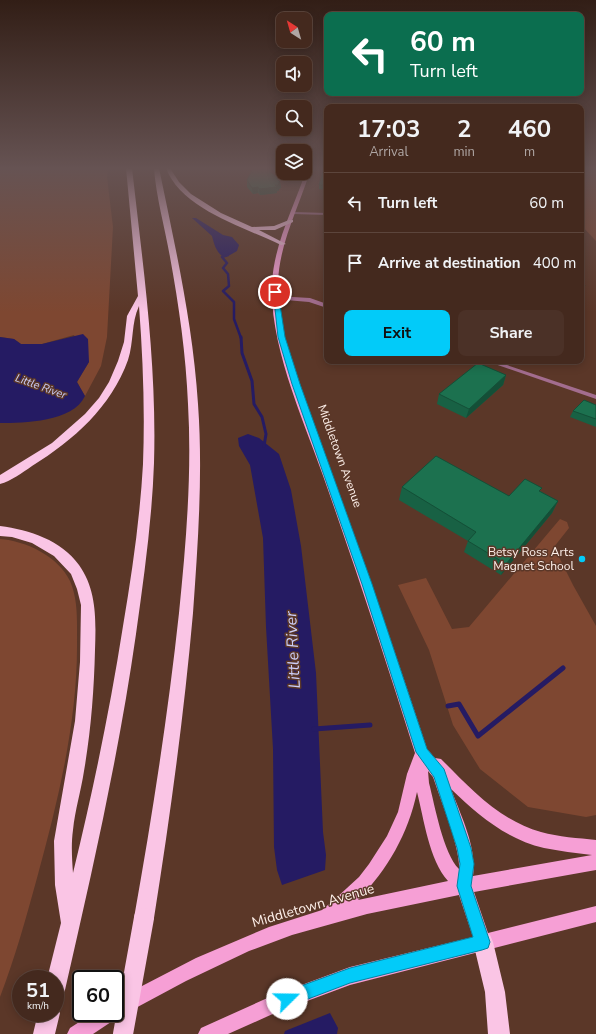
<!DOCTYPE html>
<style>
:root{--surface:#44291e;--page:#4b3127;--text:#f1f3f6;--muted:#afa6a4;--line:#5c453c;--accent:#02cbf9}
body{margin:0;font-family:"Nunito Sans",sans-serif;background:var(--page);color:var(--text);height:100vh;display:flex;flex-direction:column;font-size:15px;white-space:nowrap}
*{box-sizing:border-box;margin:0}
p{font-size:13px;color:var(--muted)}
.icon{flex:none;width:22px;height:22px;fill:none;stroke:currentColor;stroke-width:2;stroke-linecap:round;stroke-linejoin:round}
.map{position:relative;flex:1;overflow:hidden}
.sheet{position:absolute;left:324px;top:104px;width:260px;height:260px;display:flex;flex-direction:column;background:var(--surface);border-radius:8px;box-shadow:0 2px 10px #0003,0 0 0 1px var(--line)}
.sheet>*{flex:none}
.guide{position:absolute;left:324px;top:12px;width:260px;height:84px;border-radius:8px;box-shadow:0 2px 10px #0003,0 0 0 1px var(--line);background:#0b6e4f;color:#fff;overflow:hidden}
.needle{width:26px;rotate:323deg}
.tools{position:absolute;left:276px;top:12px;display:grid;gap:8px}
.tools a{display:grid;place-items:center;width:36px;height:36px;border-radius:8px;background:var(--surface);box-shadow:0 2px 10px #0003,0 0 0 1px var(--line);font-size:20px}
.speed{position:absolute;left:12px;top:970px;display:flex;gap:8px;font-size:20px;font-weight:700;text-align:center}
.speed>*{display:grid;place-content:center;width:52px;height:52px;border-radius:50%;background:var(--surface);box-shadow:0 2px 10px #0003,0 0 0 1px var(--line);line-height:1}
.speed small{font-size:10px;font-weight:400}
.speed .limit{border:2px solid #111;border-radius:6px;background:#fff;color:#111}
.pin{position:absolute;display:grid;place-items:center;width:34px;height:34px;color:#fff;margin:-17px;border:2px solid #fff;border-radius:50%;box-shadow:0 1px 4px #0007}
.me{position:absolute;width:44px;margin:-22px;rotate:68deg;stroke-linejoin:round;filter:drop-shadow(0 0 3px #0008)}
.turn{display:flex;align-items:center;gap:14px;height:84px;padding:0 20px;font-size:18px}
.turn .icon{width:52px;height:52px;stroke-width:2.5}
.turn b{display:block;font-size:28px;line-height:34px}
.eta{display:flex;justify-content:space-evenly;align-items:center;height:68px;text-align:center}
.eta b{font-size:24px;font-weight:700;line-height:28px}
.action{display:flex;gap:8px;margin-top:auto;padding:8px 20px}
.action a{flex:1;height:46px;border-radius:8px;background:var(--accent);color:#111;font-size:16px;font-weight:700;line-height:46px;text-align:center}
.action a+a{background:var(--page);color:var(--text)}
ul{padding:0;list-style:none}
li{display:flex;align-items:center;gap:12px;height:60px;padding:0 20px;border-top:1px solid var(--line)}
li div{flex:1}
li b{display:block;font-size:15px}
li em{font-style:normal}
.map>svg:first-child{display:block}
.green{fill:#7e4731}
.water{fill:#251b63}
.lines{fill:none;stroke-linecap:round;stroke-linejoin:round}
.stream-far2{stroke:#251b63;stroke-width:2.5}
.stream-far1{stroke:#251b63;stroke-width:3}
.stream{stroke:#251b63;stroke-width:5}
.street{fill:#a36d8f;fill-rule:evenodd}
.primary{fill:#f69fd5;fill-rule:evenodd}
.highway{fill:#fac5e5;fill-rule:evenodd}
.highway-bridge{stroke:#fac5e5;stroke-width:20}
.wall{fill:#186144}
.shaded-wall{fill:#144f37}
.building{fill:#1c714f;stroke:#144f37}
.route{fill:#02cbf9;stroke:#0184a2}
.poi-dot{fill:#02cbf9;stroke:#5b3728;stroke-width:1.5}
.labels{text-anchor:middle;stroke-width:3;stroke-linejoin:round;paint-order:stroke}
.far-water-label{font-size:11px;font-style:italic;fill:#cccefa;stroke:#5b3728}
.street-label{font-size:12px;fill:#fdefe9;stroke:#5b3728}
.poi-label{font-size:12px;fill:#fdefe9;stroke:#5b3728;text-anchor:end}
.near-street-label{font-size:14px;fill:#fdefe9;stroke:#5b3728}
.near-water-label{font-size:16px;font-style:italic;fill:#cccefa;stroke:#5b3728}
</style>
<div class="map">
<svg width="596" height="1034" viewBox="0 0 596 1034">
<rect width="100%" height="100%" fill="#5b3728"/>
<g class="green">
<path d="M0,168H108L107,177L113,227L107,337L101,366L85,396L77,382L89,362L74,335L42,344H21L14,339L0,337Z"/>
<path d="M581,168H596V241L581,225Z"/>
<path d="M560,519L567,522L569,528L554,547L573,585L596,626V815L586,817L528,807L480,769L453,725L429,650L398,585L426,578L452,629L469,627Z"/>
<path d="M0,539C26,541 58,556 70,581C78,599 77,620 77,640C78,721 58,801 37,878C26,918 15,958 0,997Z"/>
</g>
<g class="water">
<path d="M192,218H196L223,235L232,237L239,245L237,251L230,255L222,256C216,251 214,244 212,236Z"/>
<path d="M83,334L88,339L89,362L77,382L85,396C73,422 24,423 0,423V337L14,339L21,344H42Z"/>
<path d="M248,434L259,438L279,454L291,490L301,546L316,673L323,832L326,855L325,870L282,885L277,870L274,847L273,749L266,627L263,538L250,465L239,446L238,438Z"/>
<path d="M330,1013L338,1028L337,1034H284L285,1031Z"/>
</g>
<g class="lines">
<path class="stream-far2" d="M228,255L222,257L227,263L223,268L228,274L229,286L223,291L234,302V319L241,338"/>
<path class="stream-far1" d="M241,337L242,353L252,381L254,404L262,417L266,434L264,446"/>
<g class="stream">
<path d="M448,706L459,704L478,736L563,668"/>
<path d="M314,729L370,725"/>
</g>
<g class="street">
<path d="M294,212L327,213V215L293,214L292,213Z"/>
<path d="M276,296L310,298L327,304V308L309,302L274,299V297Z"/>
<path d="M486,361H495L596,395V399Z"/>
</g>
<path class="primary" d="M307,168H311C300,205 279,243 278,283C277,348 314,424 336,485C368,572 398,661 427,749L435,758L441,759C471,789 499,820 541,832C559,837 578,838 596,840V870L474,892L488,933L596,906V922L350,985L275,1013L228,1034H198L201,1028L272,996L350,967L473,937L459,895L367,914L292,935L249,951L186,981L117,1018L93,1034H67L70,1028L93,1013H115V1000L196,958L269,927L322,910L335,899L359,877L369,864L387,836L398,812L407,774L415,753C387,664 358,575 327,487C306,425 269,348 272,283C274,243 295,205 307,168ZM428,771L433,777C440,798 461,850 459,869C443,853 435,806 429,783ZM451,789C478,815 506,839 544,848C559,851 576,853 592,855L473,876C477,847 461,816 451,789ZM417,792C424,819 429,860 448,881L358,900C388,869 408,834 417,792Z"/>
<g class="highway">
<path d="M126,168H132C143,266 157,364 154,463C152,520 144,577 136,634C119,754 92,872 65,990L62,997L55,1000V979H47L61,923L55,885L54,841L75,721L80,662L81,605L77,589L71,574L54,556L32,543L12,537L0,536V526C30,530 61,540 79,565C97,590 96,621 95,650C94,691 91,731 84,771C81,791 75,810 73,830C71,844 72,859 73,873C93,791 110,709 123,626C132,573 140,518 143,464C145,411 143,359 139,306C131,323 134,342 128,360C111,407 74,440 32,466C22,473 11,481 0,484V475L52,443L85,414L99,398L109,382L118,361L124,342L127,316L138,296Z"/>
<path d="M154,168H159C175,246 193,324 198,404C203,473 198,543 193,613C184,715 170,817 154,918L151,925L144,928L137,925L134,918C152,817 168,715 179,613C186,544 192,474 188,404C186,355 179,306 170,257C165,228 156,197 154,168Z"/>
<path d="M166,168H170L179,182L191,194L221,213L252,227L274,226L289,220H293V222L275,230H259L286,244L281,245C244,227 181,209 166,168Z"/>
<path d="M483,932L490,935L493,942L505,992L510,1034H488L485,992L473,942L476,935Z"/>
<path d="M55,1005L60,1013L55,1034H33L38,1013H55Z"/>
</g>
<path class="highway-bridge" d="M123,1034L144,918"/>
</g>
<g class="wall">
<path d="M270,168H283V173H289L287,181Z"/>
<path d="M327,168V190L319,189V185Z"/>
<path d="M247,180L280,182L281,188L279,189V191H277V193L260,195L258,193L253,194L247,187Z"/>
<path d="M581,280L585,286L581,295Z"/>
<path d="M506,375L503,385L466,418L437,404L439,394Z"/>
<path d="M596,405V427L570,417L573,411Z"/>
<path d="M402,487L509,496L540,491L558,501L552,513L501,575L464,552L468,541L399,500Z"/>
</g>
<g class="shaded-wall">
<path d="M287,173H289L287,181Z"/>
<path d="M279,182H280L281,188L279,189V191H277V193L260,195L259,189L275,185Z"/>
<path d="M258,187V193L253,194L252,188Z"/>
<path d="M506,375L503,385L466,418L469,409Z"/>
<path d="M558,501L552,513L501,575L506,564Z"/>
</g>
<g class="building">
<path d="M253,168H268L280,182H279L278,185H275L277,187L259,189L258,187L252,188L247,180Z"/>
<path d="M277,168H283V173Z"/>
<path d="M324,168H327V185H319Z"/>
<path d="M581,280L585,286H581Z"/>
<path d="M478,363L506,375L469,409L439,394Z"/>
<path d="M584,400L596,405V419L573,411Z"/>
<path d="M436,456L509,496L525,479L542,488L539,491L558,501L506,564L468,541L476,532L402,487Z"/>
</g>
<linearGradient id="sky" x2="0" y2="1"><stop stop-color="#321e16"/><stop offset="0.54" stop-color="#665353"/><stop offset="1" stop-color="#665353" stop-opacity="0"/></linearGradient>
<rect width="596" height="312" fill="url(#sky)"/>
<path class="route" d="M273,290L278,292L285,337L300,384L372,584L427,749L444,769L471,848L474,864L471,886L490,942L488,948L482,950L350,983L287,1007L282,1005L279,999L282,993L287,991L350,968L473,937L457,886L460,864L457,848L434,777L416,752L362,584L292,384L278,337Z"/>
<circle class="poi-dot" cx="582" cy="559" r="4"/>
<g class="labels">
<g class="far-water-label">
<text transform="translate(41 386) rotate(20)" y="4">Little River</text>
</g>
<g class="street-label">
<text transform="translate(340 456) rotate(70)" y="4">Middletown Avenue</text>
</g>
<g class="poi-label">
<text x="574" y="556">Betsy Ross Arts<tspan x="574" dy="14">Magnet School</tspan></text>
</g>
<g class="near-street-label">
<text transform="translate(313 905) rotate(-16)" y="5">Middletown Avenue</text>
</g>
<g class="near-water-label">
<text transform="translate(292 650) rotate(-93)" y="6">Little River</text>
</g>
</g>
</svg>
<div class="tools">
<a><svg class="needle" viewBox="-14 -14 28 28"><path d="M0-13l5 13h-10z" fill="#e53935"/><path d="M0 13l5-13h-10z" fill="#afa6a4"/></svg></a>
<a><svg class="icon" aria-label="sound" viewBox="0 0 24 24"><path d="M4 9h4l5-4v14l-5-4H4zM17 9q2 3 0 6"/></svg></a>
<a><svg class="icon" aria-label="search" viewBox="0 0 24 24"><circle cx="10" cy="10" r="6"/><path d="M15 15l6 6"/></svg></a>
<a><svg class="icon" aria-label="layers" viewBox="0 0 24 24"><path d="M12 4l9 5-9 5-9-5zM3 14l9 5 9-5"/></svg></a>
</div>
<div class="speed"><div>51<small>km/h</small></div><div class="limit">60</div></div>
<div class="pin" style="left:275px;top:292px;background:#d93025"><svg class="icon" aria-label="arrive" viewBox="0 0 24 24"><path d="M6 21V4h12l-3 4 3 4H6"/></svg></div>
<svg class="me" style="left:287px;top:999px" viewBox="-20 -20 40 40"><circle r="19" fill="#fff"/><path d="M0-13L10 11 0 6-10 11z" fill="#02cbf9"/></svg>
<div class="guide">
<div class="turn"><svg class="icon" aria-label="left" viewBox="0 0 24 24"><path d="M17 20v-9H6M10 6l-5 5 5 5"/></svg><div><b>60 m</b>Turn left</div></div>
</div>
<section class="sheet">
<div class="eta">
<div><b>17:03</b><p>Arrival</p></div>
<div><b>2</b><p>min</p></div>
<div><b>460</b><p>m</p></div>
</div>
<ul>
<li><svg class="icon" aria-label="left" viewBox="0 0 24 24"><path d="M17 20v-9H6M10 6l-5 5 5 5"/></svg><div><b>Turn left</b></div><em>60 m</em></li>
<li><svg class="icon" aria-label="arrive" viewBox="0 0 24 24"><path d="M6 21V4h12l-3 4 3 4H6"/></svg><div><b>Arrive at destination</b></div><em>400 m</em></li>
</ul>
<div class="action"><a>Exit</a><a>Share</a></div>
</section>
</div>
